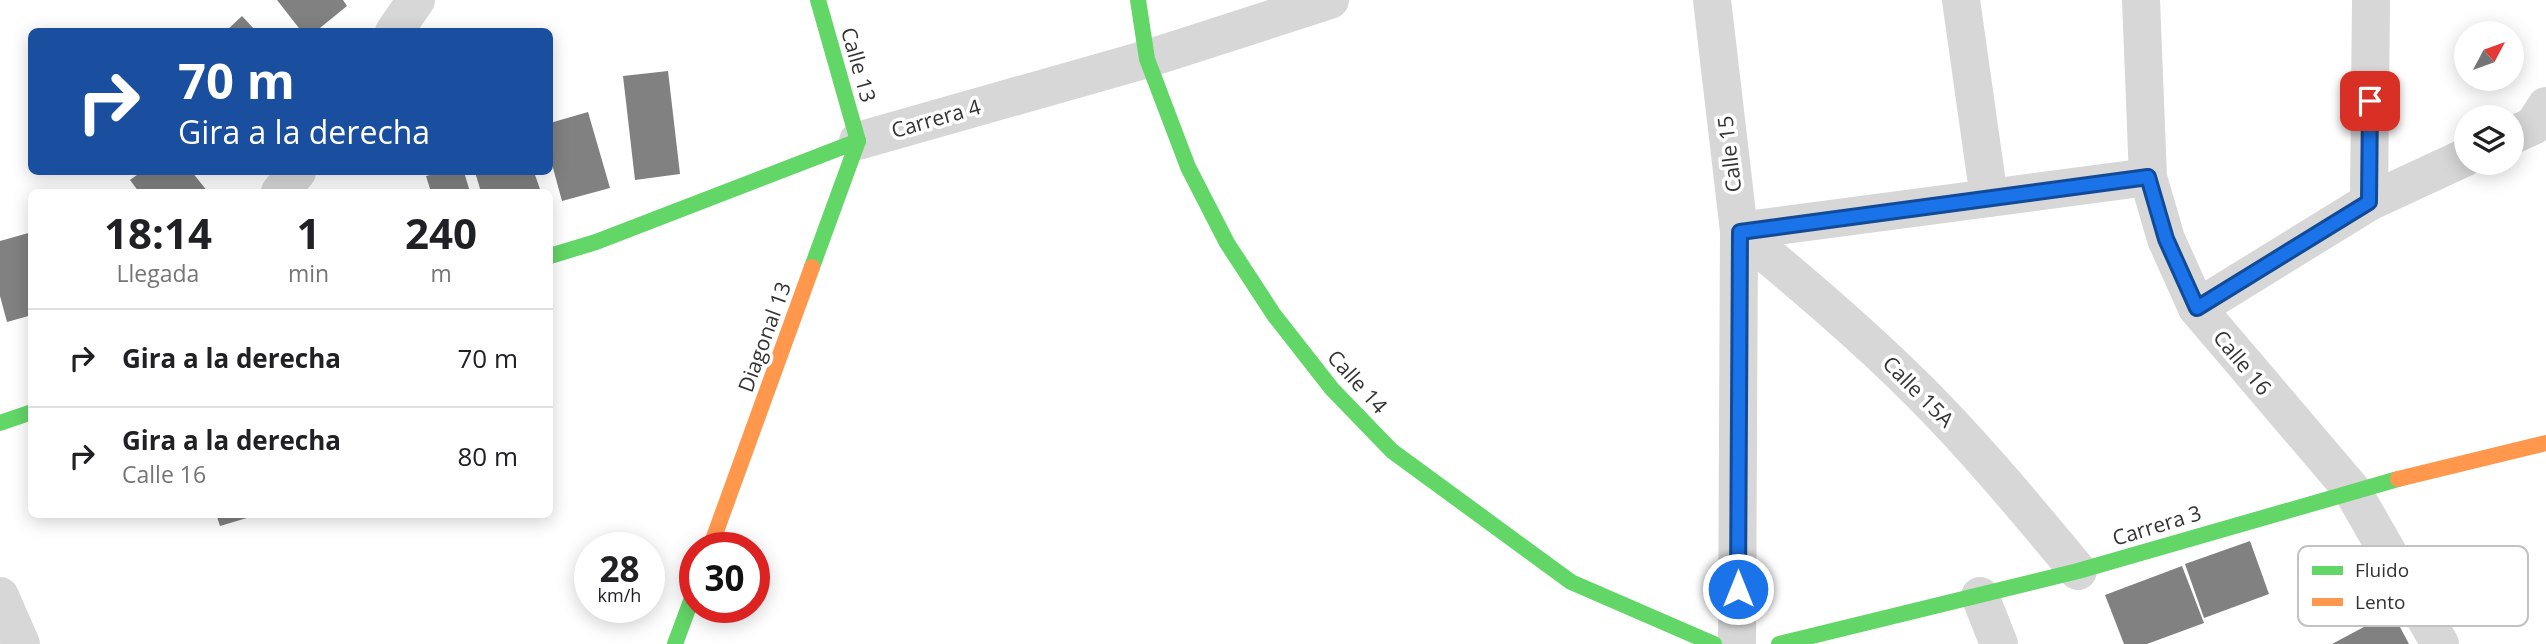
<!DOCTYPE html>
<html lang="es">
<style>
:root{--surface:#fff;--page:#f2f2f2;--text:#202124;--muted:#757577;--line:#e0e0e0}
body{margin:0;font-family:"Open Sans",sans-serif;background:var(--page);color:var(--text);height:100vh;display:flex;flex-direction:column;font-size:26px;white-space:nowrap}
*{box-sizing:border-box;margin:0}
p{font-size:23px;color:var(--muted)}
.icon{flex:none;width:38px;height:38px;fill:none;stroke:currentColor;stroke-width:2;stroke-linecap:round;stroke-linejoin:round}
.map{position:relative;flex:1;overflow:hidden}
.sheet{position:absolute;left:28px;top:189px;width:525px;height:329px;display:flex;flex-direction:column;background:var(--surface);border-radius:10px;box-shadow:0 4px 18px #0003}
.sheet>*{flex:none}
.banner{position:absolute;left:28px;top:28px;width:525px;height:147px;border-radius:10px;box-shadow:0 4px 18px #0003;background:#1a4fa0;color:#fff;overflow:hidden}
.needle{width:46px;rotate:49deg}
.tools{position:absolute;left:2454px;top:21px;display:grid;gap:14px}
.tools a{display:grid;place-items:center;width:70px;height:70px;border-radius:50%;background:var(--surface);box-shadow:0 4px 18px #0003;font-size:35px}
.speed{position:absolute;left:574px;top:532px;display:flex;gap:14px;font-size:35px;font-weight:700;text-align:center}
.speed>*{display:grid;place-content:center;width:91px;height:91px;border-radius:50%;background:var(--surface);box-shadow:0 4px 18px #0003;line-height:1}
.speed small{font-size:18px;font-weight:400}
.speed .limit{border:10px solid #d22;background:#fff;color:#111}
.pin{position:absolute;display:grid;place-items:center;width:60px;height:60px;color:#fff;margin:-30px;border-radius:14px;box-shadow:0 4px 10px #0006}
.me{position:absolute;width:77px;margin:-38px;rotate:0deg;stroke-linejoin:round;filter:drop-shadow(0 0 5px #0008)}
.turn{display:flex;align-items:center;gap:24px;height:147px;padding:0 35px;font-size:32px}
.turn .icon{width:91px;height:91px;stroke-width:2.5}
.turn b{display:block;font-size:49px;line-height:60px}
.eta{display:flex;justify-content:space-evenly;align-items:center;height:119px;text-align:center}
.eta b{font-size:42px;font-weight:700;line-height:49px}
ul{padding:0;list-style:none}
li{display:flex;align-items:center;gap:21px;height:98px;padding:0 35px;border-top:2px solid var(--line)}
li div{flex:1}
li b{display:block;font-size:26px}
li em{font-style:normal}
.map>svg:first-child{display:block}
.building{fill:#818181}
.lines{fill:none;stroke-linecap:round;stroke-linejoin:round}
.street{stroke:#d7d7d7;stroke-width:38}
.fast{stroke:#63d668;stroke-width:16}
.slow{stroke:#ff974d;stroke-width:16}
.route-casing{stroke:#114b97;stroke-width:18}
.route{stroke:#1a73e8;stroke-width:12}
.labels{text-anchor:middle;stroke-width:7;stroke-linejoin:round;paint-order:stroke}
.street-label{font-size:21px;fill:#333;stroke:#fff}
.key{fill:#fff;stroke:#c2c2c2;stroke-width:2}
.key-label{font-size:19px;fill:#333}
</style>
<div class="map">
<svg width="2546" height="644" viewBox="0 0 2546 644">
<rect width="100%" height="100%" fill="#fff"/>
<g class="building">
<path d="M277,0H343L347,6L315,32H302Z"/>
<path d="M242,16L257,32H225Z"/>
<path d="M668,71L680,174L635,180L623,76Z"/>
<path d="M588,112L610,188L562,201L550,157V123Z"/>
<path d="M141,172H192L208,192H139L130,180Z"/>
<path d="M443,172H464L470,192H431L426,176Z"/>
<path d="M475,172H534L541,192H481Z"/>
<path d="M32,232V315L7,322L0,296V241Z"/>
<path d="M216,514H257V515L220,526Z"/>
<path d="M2250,541L2269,594L2204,618L2185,564Z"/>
<path d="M2182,566L2204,623L2147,644H2124L2105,595Z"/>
<path d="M2392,612L2409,644H2332Z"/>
</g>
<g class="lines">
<g class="street">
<path d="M1712,0L1739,231L1737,644"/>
<path d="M1961,0L1989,198"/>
<path d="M2141,0L2148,177L2166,239L2197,308L2352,490L2440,644"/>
<path d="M394,32L416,0"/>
<path d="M2511,136L2533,126L2546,106"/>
<path d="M858,141L1147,59L1330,0"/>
<path d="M280,192L297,172"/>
<path d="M2369,202L2371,0"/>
<path d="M1739,231C1801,283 1862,334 1919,391C1976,448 2027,510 2078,571"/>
<path d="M1739,231L2148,177"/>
<path d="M2197,308L2369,202L2466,157"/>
<path d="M0,596L21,644"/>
<path d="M1980,596L1999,644"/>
</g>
<g class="fast">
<path d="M818,0L858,141"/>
<path d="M1138,0L1147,59L1188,167L1227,243L1274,315L1332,389L1392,451L1571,582L1714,644"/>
<path d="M550,256L596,242L858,141"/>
<path d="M812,267L858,141"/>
<path d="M0,423L32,412"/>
<path d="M675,644L695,590"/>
<path d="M1779,644L2078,571L2398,479"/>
</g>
<g class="slow">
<path d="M2398,479L2546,443"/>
<path d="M710,548L812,267"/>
</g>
</g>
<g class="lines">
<g class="route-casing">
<path id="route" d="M1738,589L1740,232L2148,177L2166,239L2197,308L2369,202L2370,101"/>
</g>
<use href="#route" class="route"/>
</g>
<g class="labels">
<g class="street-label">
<text transform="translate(858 65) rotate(74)" y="7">Calle 13</text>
<text transform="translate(936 119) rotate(-16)" y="7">Carrera 4</text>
<text transform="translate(1730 154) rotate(-97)" y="7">Calle 15</text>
<text transform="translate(765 337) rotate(-70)" y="7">Diagonal 13</text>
<text transform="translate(2242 363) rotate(50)" y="7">Calle 16</text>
<text transform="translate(1357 382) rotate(48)" y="7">Calle 14</text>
<text transform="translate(1918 392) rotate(45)" y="7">Calle 15A</text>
<text transform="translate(2157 526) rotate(-17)" y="7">Carrera 3</text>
</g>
</g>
<rect x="2298" y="546" width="230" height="80" rx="10" class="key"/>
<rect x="2312" y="566" width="31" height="9" fill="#63d668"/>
<rect x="2312" y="598" width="31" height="8" fill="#ff974d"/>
<g class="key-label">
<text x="2355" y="577">Fluido</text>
<text x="2355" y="609">Lento</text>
</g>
</svg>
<div class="tools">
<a><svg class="needle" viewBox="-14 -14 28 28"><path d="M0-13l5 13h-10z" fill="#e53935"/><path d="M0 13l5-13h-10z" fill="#757577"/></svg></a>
<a><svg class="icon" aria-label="layers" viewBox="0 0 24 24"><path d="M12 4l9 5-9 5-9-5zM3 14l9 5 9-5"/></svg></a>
</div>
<div class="speed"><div>28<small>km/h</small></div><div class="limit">30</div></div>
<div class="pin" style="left:2370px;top:101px;background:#d93025"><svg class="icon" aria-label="arrive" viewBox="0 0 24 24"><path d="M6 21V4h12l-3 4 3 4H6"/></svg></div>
<svg class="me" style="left:1738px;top:589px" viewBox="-20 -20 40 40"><circle r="17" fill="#1a73e8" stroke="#fff" stroke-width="3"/><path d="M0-11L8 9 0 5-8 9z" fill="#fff"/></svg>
<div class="banner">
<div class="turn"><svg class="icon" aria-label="right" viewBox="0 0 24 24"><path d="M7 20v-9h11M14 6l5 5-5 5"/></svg><div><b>70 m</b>Gira a la derecha</div></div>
</div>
<section class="sheet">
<div class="eta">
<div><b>18:14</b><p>Llegada</p></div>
<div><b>1</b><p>min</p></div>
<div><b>240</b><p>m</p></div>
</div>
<ul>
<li><svg class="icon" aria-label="right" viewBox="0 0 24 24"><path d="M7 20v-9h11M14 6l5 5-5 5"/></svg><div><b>Gira a la derecha</b></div><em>70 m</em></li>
<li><svg class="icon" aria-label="right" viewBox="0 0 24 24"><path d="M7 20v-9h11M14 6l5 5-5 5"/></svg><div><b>Gira a la derecha</b><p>Calle 16</p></div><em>80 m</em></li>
</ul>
</section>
</div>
